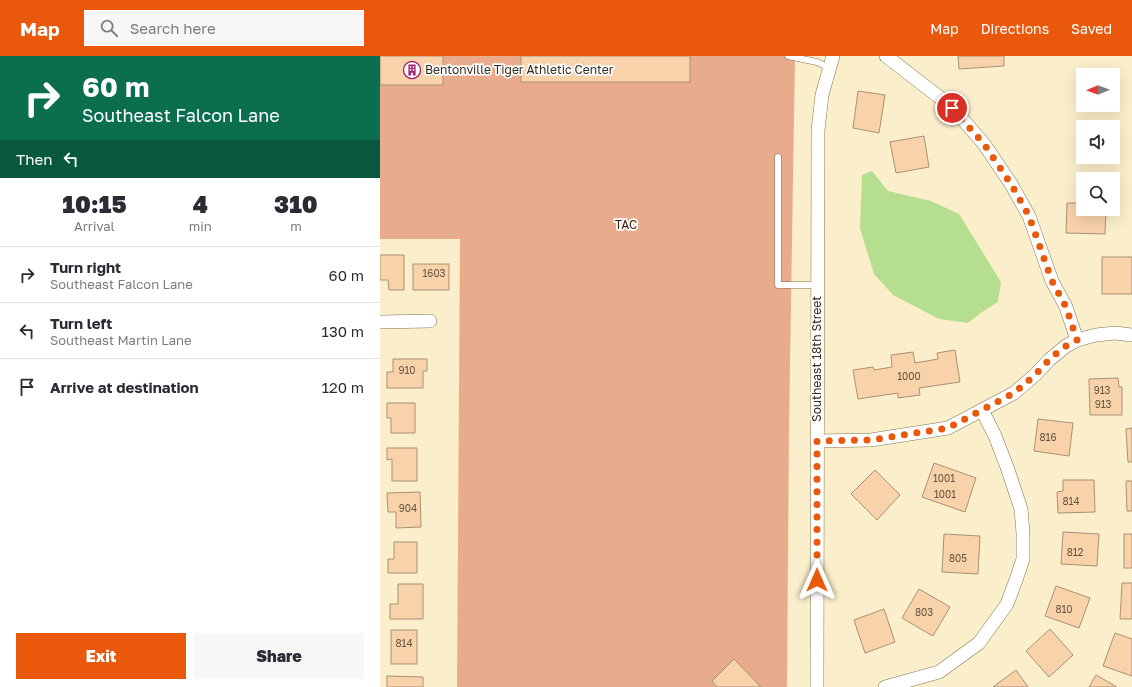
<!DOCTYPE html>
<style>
:root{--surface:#fff;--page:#f7f7f7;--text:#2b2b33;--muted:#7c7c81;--line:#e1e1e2;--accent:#ea580c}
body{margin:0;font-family:"Golos Text",sans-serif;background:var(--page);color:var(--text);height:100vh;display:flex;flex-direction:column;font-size:15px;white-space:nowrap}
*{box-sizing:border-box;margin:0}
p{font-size:13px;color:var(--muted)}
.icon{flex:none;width:22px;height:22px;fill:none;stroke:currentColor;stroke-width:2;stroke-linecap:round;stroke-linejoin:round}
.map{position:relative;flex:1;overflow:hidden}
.details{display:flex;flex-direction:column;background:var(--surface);width:380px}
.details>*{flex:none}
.banner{background:#0b6e4f;color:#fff;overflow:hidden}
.needle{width:26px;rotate:269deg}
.tools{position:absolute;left:696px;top:12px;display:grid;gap:8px}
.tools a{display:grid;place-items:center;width:44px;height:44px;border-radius:0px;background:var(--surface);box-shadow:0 4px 16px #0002;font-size:20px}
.pin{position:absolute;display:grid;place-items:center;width:34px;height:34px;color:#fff;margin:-17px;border:2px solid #fff;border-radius:50%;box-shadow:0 1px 4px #0007}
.me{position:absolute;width:44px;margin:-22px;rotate:0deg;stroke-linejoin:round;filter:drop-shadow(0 0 3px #0008)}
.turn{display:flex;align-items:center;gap:14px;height:84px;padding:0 16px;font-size:18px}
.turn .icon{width:52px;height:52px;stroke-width:2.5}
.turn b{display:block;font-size:28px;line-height:34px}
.then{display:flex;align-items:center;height:38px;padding:0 16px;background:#0003;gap:8px;font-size:15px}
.eta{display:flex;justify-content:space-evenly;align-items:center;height:68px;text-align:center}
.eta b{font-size:24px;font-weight:800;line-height:28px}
.button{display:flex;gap:8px;margin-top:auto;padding:8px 16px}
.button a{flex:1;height:46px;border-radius:0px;background:var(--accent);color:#fff;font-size:16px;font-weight:800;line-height:46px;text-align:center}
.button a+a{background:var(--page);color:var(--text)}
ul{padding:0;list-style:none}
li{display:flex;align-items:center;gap:12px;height:56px;padding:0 16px;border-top:1px solid var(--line)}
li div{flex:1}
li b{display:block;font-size:15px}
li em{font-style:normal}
header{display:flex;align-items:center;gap:24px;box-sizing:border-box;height:56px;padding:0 20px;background:var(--accent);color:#fff}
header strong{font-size:19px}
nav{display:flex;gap:22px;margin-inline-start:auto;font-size:14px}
.search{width:280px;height:36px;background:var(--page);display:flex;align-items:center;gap:10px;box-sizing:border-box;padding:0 14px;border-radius:0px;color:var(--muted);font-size:15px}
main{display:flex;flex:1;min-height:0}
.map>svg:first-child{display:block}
.green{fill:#e8ac8c}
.water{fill:#b5df8e}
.building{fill:#f8d2a9;stroke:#aa9176}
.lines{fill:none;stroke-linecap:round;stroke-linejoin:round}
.service-casing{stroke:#827555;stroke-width:7}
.minor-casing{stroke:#827555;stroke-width:14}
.service{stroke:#fff;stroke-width:6}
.minor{stroke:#fff;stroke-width:13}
.route{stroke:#ea580c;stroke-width:7;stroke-dasharray:0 12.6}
.labels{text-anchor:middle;stroke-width:3.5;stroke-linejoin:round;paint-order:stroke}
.number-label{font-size:10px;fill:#645642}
.poi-label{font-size:12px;fill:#322d1f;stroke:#fff;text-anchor:start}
.park-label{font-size:12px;fill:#432210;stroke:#fff}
.street-label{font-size:12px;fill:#322d1f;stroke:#fff}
</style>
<header>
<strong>Map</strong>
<div class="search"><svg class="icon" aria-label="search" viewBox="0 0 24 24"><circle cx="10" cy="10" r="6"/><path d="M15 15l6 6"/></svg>Search here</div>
<nav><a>Map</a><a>Directions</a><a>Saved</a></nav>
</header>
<main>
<section class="details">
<div class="banner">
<div class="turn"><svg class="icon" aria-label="right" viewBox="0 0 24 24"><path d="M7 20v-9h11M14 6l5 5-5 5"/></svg><div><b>60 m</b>Southeast Falcon Lane</div></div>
<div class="then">Then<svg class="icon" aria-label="left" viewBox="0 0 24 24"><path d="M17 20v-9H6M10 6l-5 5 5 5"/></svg></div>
</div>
<div class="eta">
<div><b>10:15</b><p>Arrival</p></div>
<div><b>4</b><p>min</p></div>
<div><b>310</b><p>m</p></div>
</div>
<ul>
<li><svg class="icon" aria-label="right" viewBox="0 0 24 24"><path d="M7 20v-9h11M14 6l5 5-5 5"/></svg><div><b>Turn right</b><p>Southeast Falcon Lane</p></div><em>60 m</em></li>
<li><svg class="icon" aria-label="left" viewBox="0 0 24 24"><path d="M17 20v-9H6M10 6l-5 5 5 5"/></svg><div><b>Turn left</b><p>Southeast Martin Lane</p></div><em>130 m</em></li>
<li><svg class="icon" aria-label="arrive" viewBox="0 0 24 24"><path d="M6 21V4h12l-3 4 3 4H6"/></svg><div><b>Arrive at destination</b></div><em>120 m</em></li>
</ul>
<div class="button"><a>Exit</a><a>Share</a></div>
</section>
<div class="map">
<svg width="752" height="631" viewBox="0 0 752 631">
<rect width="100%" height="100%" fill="#fbeeca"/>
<path class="green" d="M0,0H415L409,370L407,631H77L80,183H0Z"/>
<path class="water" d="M492,115L508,135L551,145L579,158L621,226L618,246L602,256L588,267L559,263L513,239L494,218L480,172L482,119Z"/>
<g class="building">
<rect x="0" y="0" width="63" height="29"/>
<rect x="141" y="0" width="169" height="26"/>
<path d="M578,0H624V10L579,13Z"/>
<path d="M478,35L505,39L499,77L473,72Z"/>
<path d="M544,80L549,111L516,117L510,86Z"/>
<path d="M687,147H703V153H726L725,178L686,177Z"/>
<path d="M0,199H24V234H9L8,224H0Z"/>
<rect x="722" y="201" width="30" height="37"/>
<rect x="33" y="208" width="36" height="26"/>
<path d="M575,294L580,326L539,332L540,339L518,342V337L478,343L473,314L493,311L494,314L512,311L511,299L533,296L535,307L558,303L557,297Z"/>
<path d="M13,303H47V315H43V332H7V316H13Z"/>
<path d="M738,322L739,331H742V359H710L709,323Z"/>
<path d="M7,347H35V377H11V362H7Z"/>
<path d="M658,363L693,367L689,400L654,395Z"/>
<path d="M752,372V406H748L746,373Z"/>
<path d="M7,392H37V425H12V403L7,404Z"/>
<path d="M554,407L596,422L585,456L542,441Z"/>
<path d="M495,414L520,439L497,464L471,438Z"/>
<path d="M683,424H714L715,456L678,457L677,436L683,435Z"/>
<path d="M746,425H752V455H747Z"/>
<path d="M40,436L41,471L16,472V456H8L7,437Z"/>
<path d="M683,476L719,478L717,510L681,508Z"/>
<path d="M564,478L600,480L598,518L562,516Z"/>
<rect x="744" y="478" width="8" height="34"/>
<path d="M14,486H37V517H8V503H14Z"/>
<path d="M742,527H752V563H740Z"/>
<path d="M18,528H43V563H10V548H18Z"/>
<path d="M676,530L710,542L699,572L665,560Z"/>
<path d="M539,533L570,551L553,580L522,562Z"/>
<path d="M504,553L515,586L485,597L474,564Z"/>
<path d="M670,573L693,599L669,621L646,595Z"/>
<rect x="11" y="574" width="26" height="34"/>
<path d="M735,577L752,583V620L723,610Z"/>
<path d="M354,603L381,631H337L332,625Z"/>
<path d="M636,614L648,631H613Z"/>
<path d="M716,619L737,631H709Z"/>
<path d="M7,620L43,621V631H7Z"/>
</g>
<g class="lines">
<g class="service-casing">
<g id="service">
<path d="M408,0L437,6L450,12"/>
<path d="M398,101V229H437"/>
</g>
</g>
<g class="minor-casing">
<g id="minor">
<path d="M506,0L572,51L604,88L631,128L649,160L672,225L686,251L697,284"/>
<path d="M0,266L50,265"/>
<path d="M437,385L491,384L568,372L634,337L655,319L669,304L686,290L697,284L716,279L735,277L752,279"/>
<path d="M437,631L438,74L442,39L453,0"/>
<path d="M505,631L559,616L599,587L627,548L636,524L643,503V477L641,453L627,411L615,380L602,354"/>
</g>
</g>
<use href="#service" class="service"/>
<use href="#minor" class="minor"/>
</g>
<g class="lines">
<path class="route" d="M437,524V385L491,384L568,372L634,337L655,319L669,304L677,297L686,290L697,284L686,251L672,225L649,160L631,128L604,88L572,52"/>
</g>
<defs>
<g id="building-ring" transform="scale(0.9)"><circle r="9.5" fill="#fff" stroke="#a22273" stroke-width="1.5"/><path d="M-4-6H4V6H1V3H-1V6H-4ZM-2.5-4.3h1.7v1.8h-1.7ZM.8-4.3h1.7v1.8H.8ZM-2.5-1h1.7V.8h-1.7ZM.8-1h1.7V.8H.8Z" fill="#a22273"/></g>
</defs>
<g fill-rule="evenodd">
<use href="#building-ring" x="32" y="14"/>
</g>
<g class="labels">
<g class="number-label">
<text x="54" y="221">1603</text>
<text x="27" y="318">910</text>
<text x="529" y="324">1000</text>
<text x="722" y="338">913</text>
<text x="723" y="352">913</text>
<text x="668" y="385">816</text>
<text x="564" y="426">1001</text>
<text x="565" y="442">1001</text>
<text x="691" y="449">814</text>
<text x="28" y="456">904</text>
<text x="695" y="500">812</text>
<text x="578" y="506">805</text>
<text x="684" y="557">810</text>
<text x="544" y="560">803</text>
<text x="24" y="591">814</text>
</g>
<g class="poi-label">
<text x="45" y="18">Bentonville Tiger Athletic Center</text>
</g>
<g class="park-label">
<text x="246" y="173">TAC</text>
</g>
<g class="street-label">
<text transform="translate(437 303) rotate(-90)" y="4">Southeast 18th Street</text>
</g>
</g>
</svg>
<div class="tools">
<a><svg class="needle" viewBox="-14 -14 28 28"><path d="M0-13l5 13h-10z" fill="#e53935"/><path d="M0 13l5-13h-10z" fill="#7c7c81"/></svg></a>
<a><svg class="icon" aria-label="sound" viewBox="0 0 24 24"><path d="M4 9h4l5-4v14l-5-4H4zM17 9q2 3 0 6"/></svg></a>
<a><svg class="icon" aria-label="search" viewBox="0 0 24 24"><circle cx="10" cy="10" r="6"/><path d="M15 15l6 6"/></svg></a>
</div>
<div class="pin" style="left:572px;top:52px;background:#d93025"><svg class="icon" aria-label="arrive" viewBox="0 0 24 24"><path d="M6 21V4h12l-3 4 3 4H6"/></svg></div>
<svg class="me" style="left:437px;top:524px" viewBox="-20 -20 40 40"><path d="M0-17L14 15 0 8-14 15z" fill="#ea580c" stroke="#fff" stroke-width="4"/></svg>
</div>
</main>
